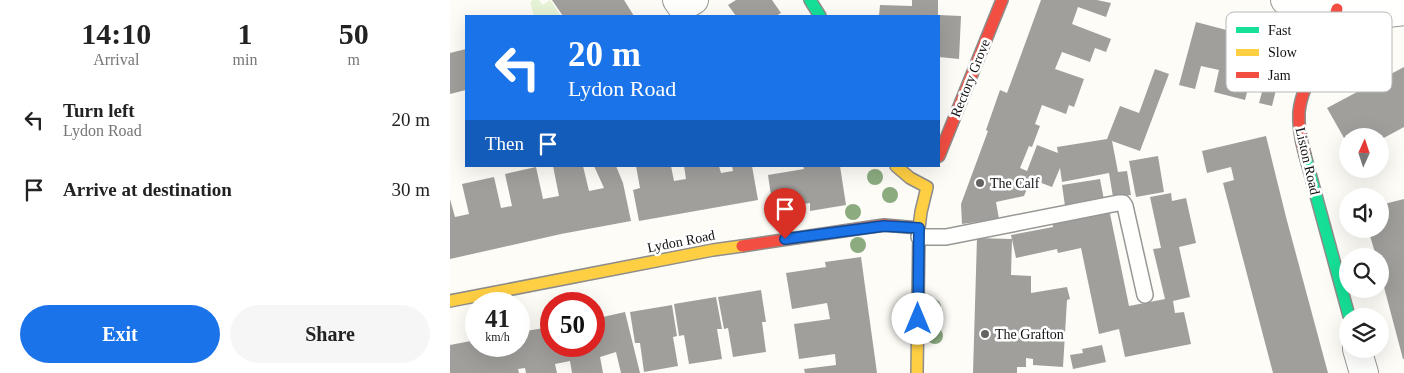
<!DOCTYPE html>
<style>
:root{--surface:#fff;--page:#f6f6f6;--text:#222;--muted:#767676;--accent:#1a73e8}
body{margin:0;font-family:Georgia,serif;background:var(--page);color:var(--text);height:100vh;display:flex;flex-direction:column;font-size:19px;white-space:nowrap}
*{box-sizing:border-box;margin:0}
p{font-size:16px;color:var(--muted)}
.icon{flex:none;width:28px;height:28px;fill:none;stroke:currentColor;stroke-width:2;stroke-linecap:round;stroke-linejoin:round}
.map{position:relative;flex:1;overflow:hidden}
.panel{display:flex;flex-direction:column;background:var(--surface);width:450px}
.panel>*{flex:none}
.banner{position:absolute;left:15px;top:15px;width:475px;height:152px;border-radius:0px;box-shadow:0 5px 20px #0002;background:#1a73e8;color:#fff;overflow:hidden}
.needle{width:32px;rotate:3deg}
.controls{position:absolute;left:889px;top:128px;display:grid;gap:10px}
.controls a{display:grid;place-items:center;width:50px;height:50px;border-radius:50%;background:var(--surface);box-shadow:0 5px 20px #0002;font-size:25px}
.speed{position:absolute;left:15px;top:292px;display:flex;gap:10px;font-size:25px;font-weight:700;text-align:center}
.speed>*{display:grid;place-content:center;width:65px;height:65px;border-radius:50%;background:var(--surface);box-shadow:0 5px 20px #0002;line-height:1}
.speed small{font-size:12px;font-weight:400}
.speed .limit{border:8px solid #d22;background:#fff;color:#111}
.pin{position:absolute;display:grid;place-items:center;width:42px;height:42px;color:#fff;margin:-51px -21px;border-radius:50% 50% 50% 0;rotate:-45deg;box-shadow:0 0 5px #0007}
.pin .icon{rotate:45deg}
.me{position:absolute;width:55px;margin:-28px;rotate:0deg;stroke-linejoin:round;filter:drop-shadow(0 0 4px #0008)}
.turn{display:flex;align-items:center;gap:18px;height:105px;padding:0 20px;font-size:22px}
.turn .icon{width:65px;height:65px;stroke-width:2.5}
.turn b{display:block;font-size:35px;line-height:42px}
.then{display:flex;align-items:center;height:48px;padding:0 20px;background:#0003;gap:10px;font-size:19px}
.eta{display:flex;justify-content:space-evenly;align-items:center;height:85px;text-align:center}
.eta b{font-size:30px;font-weight:700;line-height:35px}
.cta{display:flex;gap:10px;margin-top:auto;padding:10px 20px}
.cta a{flex:1;height:58px;border-radius:30px;background:var(--accent);color:#fff;font-size:20px;font-weight:700;line-height:58px;text-align:center}
.cta a+a{background:var(--page);color:var(--text)}
ul{padding:0;list-style:none}
li{display:flex;align-items:center;gap:15px;height:70px;padding:0 20px}
li div{flex:1}
li b{display:block;font-size:19px}
li em{font-style:normal}
main{display:flex;flex:1;min-height:0}
.map>svg:first-child{display:block}
.green{fill:#e7f3d7}
.building{fill:#a19f9c}
.lines{fill:none;stroke-linecap:round;stroke-linejoin:round}
.lane-casing{stroke:#979795;stroke-width:18}
.street-casing{stroke:#979795;stroke-width:30}
.fast-casing{stroke:#8e8d8b;stroke-width:14}
.slow-casing{stroke:#8e8d8b;stroke-width:14}
.jam-casing{stroke:#8e8d8b;stroke-width:14}
.lane{stroke:#fffffe;stroke-width:15}
.street{stroke:#fffffe;stroke-width:28}
.fast{stroke:#16e098;stroke-width:11}
.slow{stroke:#ffcf43;stroke-width:11}
.jam{stroke:#f24e42;stroke-width:11}
.tree{fill:#8cac80}
.route-casing{stroke:#114b97;stroke-width:12}
.route{stroke:#1a73e8;stroke-width:9}
.poi-dot{fill:#646362;stroke:#fff;stroke-width:2}
.labels{text-anchor:middle;stroke-width:5;stroke-linejoin:round;paint-order:stroke}
.street-label{font-size:14px;fill:#111;stroke:#fff}
.poi-label{font-size:14px;fill:#111;stroke:#fff;text-anchor:start}
.key{fill:#fff;stroke:#b8b8b8;stroke-width:1}
.key-label{font-size:14px;fill:#111}
</style>
<main>
<section class="panel">
<div class="eta">
<div><b>14:10</b><p>Arrival</p></div>
<div><b>1</b><p>min</p></div>
<div><b>50</b><p>m</p></div>
</div>
<ul>
<li><svg class="icon" aria-label="left" viewBox="0 0 24 24"><path d="M17 20v-9H6M10 6l-5 5 5 5"/></svg><div><b>Turn left</b><p>Lydon Road</p></div><em>20 m</em></li>
<li><svg class="icon" aria-label="arrive" viewBox="0 0 24 24"><path d="M6 21V4h12l-3 4 3 4H6"/></svg><div><b>Arrive at destination</b></div><em>30 m</em></li>
</ul>
<div class="cta"><a>Exit</a><a>Share</a></div>
</section>
<div class="map">
<svg width="954" height="373" viewBox="0 0 954 373">
<rect width="100%" height="100%" fill="#fdfcf7"/>
<path class="green" d="M83,0H89L93,5L100,0L111,16H84L80,2Z"/>
<g class="building">
<path d="M102,0H174L184,16H113Z"/>
<path d="M286,0H322L331,13L326,16H286L278,5Z"/>
<path d="M462,0H488V16H429L430,5L462,6Z"/>
<path d="M591,0H647L661,3L656,17L628,7L622,24L661,39L656,52L645,48L640,62L612,52L605,69L634,79L624,107L619,105L616,114L592,105L585,124L590,126L582,147L579,146L570,168L577,171L587,145L608,153L607,147L657,139L670,106L689,113L705,69L719,74L690,151L662,141L668,172L677,171L681,195L663,197L659,173L612,182L610,168L602,187L581,179L574,196L546,202L549,219L512,224L511,204L538,131L536,130L550,90L557,93Z"/>
<path d="M489,15L511,16L509,59L489,57Z"/>
<path d="M746,22L837,46L822,106L809,103L815,81L809,79L801,77L795,100L764,92L769,70L751,66L745,89L729,85Z"/>
<path d="M16,49V90L0,94V53Z"/>
<path d="M954,67V127L930,140V136H898V145L877,108Z"/>
<path d="M816,136L836,217L878,373H823L773,183L784,180L781,167L757,173L752,151Z"/>
<path d="M708,156L714,192L686,197L679,161Z"/>
<path d="M103,166H133L139,191L154,188L144,166H166L173,183L181,221L111,234L0,259V199L5,217L19,214L12,184L44,177L51,208L62,206L55,174L86,167L93,199L109,196Z"/>
<path d="M186,166H221L224,181L236,179L234,166H269L271,173L283,171L282,166H302L308,200L189,221L183,190L190,188Z"/>
<path d="M353,166H390L396,205L360,211V203L323,209L318,175L354,169Z"/>
<path d="M650,179L654,200L615,206L612,185Z"/>
<path d="M721,193L722,201L736,198L746,243L729,247L740,297L723,301L725,313L734,312L741,344L675,357L669,329L649,334L631,248L608,253L607,249L566,258L561,235L603,227L602,221L659,209L679,306L715,299L703,249L711,248L700,197Z"/>
<path d="M954,199V359H953L930,272V256H926L918,229H930V205Z"/>
<path d="M527,238L562,239L561,275L581,276V293L617,287L620,299L617,300L613,367L583,365V359L576,358V367H567V373H523Z"/>
<path d="M411,257L427,373H355L354,369L386,365L385,354L349,359L344,324L380,319L378,308L377,303L342,309L336,273L376,267L375,262Z"/>
<path d="M311,290L316,322H312L316,352L283,357L278,328L274,329L268,297Z"/>
<path d="M266,297L272,329H267L272,359L239,364L234,335L229,336L224,304Z"/>
<path d="M222,305L227,336L223,337L228,366L194,372L190,343H185L180,312Z"/>
<path d="M175,312L190,373H171L166,352L150,357L153,373H122L120,361L105,364L107,373H76L75,368L68,369L69,373H0V345L26,340V346H69V332L101,327V346H144V319Z"/>
<path d="M652,345L656,362L623,369L620,355L633,353L632,349Z"/>
</g>
<g class="lines">
<g class="lane-casing">
<path id="lane" d="M469,237H496L668,203H673L675,206L695,295"/>
</g>
<g class="street-casing">
<g id="street">
<path d="M227,0L232,7L244,0"/>
<path d="M835,0C873,7 915,18 954,11"/>
<path d="M907,349L914,373"/>
</g>
</g>
<g class="fast-casing">
<g id="fast">
<path d="M360,0L370,16"/>
<path d="M855,155L899,316"/>
</g>
</g>
<g class="slow-casing">
<g id="slow">
<path d="M446,166L460,178L477,187L471,212L469,228L467,373"/>
<path d="M0,301L263,250L292,246"/>
</g>
</g>
<g class="jam-casing">
<g id="jam">
<path d="M855,155C851,141 848,127 849,112C851,93 861,74 869,57C876,41 882,26 887,9"/>
<path d="M489,156L552,0"/>
<path d="M292,246L434,225L469,228"/>
</g>
</g>
<use href="#lane" class="lane"/>
<use href="#street" class="street"/>
<use href="#fast" class="fast"/>
<use href="#slow" class="slow"/>
<use href="#jam" class="jam"/>
</g>
<g class="tree">
<circle cx="425" cy="177" r="8"/>
<circle cx="440" cy="195" r="8"/>
<circle cx="403" cy="212" r="8"/>
<circle cx="408" cy="245" r="8"/>
<circle cx="483" cy="307" r="8"/>
<circle cx="485" cy="336" r="8"/>
</g>
<g class="lines">
<g class="route-casing">
<path id="route" d="M335,239L434,226L469,228L468,319"/>
</g>
<use href="#route" class="route"/>
</g>
<g class="poi-dot">
<circle cx="530" cy="183" r="5"/>
<circle cx="535" cy="334" r="5"/>
</g>
<g class="labels">
<g class="street-label">
<text transform="translate(520 78) rotate(-68)" y="5">Rectory Grove</text>
<text transform="translate(858 161) rotate(77)" y="5">Liston Road</text>
<text transform="translate(231 241) rotate(-11)" y="5">Lydon Road</text>
</g>
<g class="poi-label">
<text x="540" y="188">The Calf</text>
<text x="545" y="339">The Grafton</text>
</g>
</g>
<rect x="776" y="12" width="166" height="80" rx="8" class="key"/>
<rect x="786" y="27" width="23" height="6" fill="#16e098"/>
<rect x="786" y="49" width="23" height="7" fill="#ffcf43"/>
<rect x="786" y="72" width="23" height="6" fill="#f24e42"/>
<g class="key-label">
<text x="818" y="35">Fast</text>
<text x="818" y="57">Slow</text>
<text x="818" y="80">Jam</text>
</g>
</svg>
<div class="controls">
<a><svg class="needle" viewBox="-14 -14 28 28"><path d="M0-13l5 13h-10z" fill="#e53935"/><path d="M0 13l5-13h-10z" fill="#767676"/></svg></a>
<a><svg class="icon" aria-label="sound" viewBox="0 0 24 24"><path d="M4 9h4l5-4v14l-5-4H4zM17 9q2 3 0 6"/></svg></a>
<a><svg class="icon" aria-label="search" viewBox="0 0 24 24"><circle cx="10" cy="10" r="6"/><path d="M15 15l6 6"/></svg></a>
<a><svg class="icon" aria-label="layers" viewBox="0 0 24 24"><path d="M12 4l9 5-9 5-9-5zM3 14l9 5 9-5"/></svg></a>
</div>
<div class="speed"><div>41<small>km/h</small></div><div class="limit">50</div></div>
<div class="pin" style="left:335px;top:239px;background:#d93025"><svg class="icon" aria-label="arrive" viewBox="0 0 24 24"><path d="M6 21V4h12l-3 4 3 4H6"/></svg></div>
<svg class="me" style="left:468px;top:319px" viewBox="-20 -20 40 40"><circle r="19" fill="#fff"/><path d="M0-13L10 11 0 6-10 11z" fill="#1a73e8"/></svg>
<div class="banner">
<div class="turn"><svg class="icon" aria-label="left" viewBox="0 0 24 24"><path d="M17 20v-9H6M10 6l-5 5 5 5"/></svg><div><b>20 m</b>Lydon Road</div></div>
<div class="then">Then<svg class="icon" aria-label="arrive" viewBox="0 0 24 24"><path d="M6 21V4h12l-3 4 3 4H6"/></svg></div>
</div>
</div>
</main>
